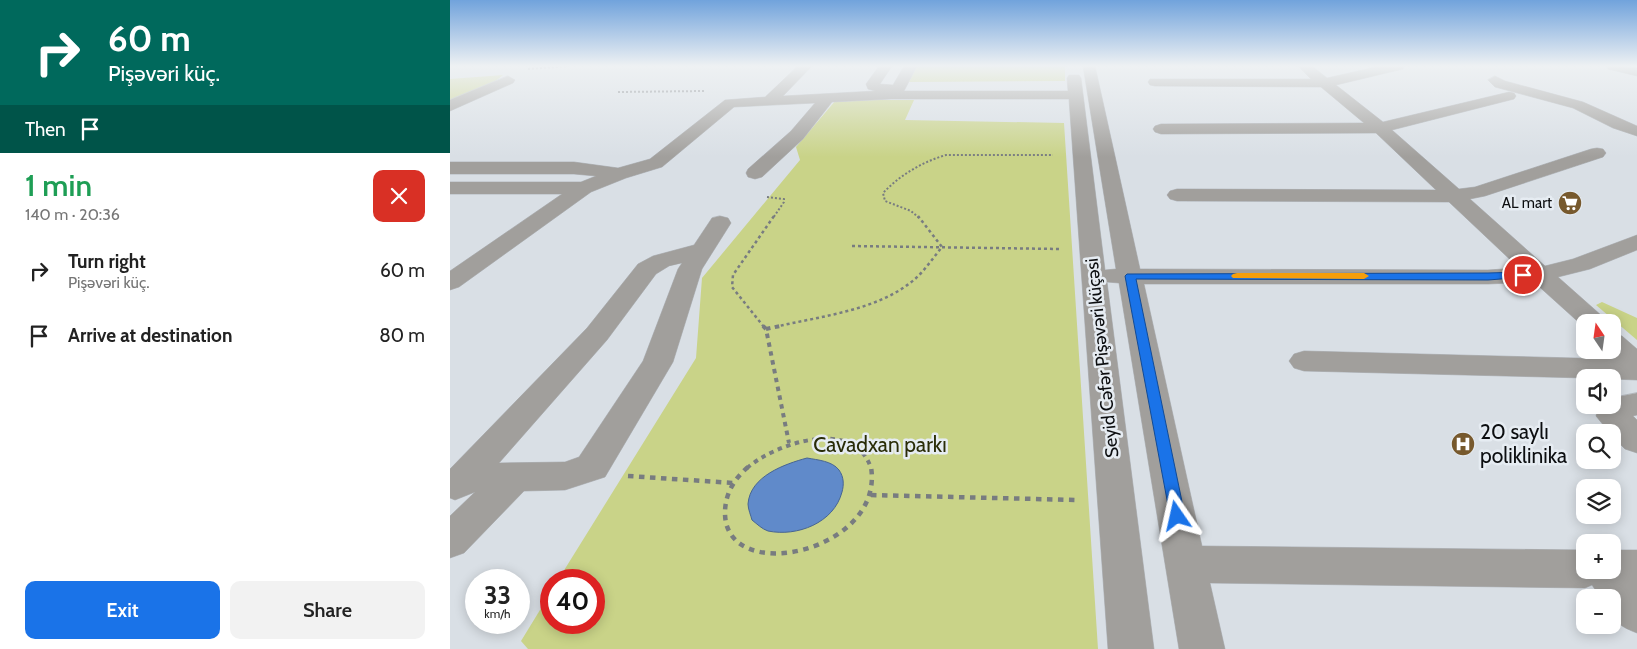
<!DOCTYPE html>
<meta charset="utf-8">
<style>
:root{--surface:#fff;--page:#f2f2f2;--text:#222;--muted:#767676;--accent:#1a73e8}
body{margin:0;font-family:Cabin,sans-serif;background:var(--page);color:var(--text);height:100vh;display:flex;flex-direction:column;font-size:19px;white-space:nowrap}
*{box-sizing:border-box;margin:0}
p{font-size:16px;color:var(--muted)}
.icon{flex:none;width:28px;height:28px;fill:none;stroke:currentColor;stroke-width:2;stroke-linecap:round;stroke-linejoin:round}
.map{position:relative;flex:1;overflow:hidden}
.side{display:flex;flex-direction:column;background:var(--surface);width:450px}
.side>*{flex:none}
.hud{background:#00695c;color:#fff;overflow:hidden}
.needle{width:32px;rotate:347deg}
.controls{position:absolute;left:1126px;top:314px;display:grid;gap:10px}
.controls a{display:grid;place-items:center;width:45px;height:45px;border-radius:10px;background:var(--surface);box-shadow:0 2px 12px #0003;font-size:25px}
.speed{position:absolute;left:15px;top:569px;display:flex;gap:10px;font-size:25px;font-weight:700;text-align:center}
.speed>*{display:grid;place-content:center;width:65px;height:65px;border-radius:50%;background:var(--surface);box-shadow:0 2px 12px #0003;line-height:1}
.speed small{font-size:12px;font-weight:400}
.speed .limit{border:8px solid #d22;background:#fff;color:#111}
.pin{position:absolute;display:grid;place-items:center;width:42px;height:42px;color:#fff;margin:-21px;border:2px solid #fff;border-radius:50%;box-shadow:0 1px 5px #0007}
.me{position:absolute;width:55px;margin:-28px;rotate:349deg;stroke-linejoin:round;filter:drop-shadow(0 0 4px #0008)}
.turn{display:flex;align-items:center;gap:18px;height:105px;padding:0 25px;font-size:22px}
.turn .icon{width:65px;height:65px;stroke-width:2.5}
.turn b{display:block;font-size:35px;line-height:42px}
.then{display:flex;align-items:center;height:48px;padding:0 25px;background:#0003;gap:10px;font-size:19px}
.round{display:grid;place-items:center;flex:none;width:52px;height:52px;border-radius:10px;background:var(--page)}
.summary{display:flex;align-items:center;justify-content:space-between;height:85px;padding:0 25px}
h1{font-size:30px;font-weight:600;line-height:38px;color:#1e9e55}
.cta{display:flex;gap:10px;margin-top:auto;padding:10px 25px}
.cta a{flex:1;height:58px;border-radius:10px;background:var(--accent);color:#fff;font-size:20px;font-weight:600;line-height:58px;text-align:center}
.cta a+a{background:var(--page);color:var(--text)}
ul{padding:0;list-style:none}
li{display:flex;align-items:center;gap:15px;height:65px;padding:0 25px}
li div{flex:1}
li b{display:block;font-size:19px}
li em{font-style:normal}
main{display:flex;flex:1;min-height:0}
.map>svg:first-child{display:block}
.green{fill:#c9d388}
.water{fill:#608aca;stroke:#476592}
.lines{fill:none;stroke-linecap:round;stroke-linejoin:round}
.minor-casing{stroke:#b4b9bf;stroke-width:1}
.path-far3{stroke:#787c80;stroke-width:2;stroke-dasharray:2 2;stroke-linecap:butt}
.path-far2{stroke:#787c80;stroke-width:2.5;stroke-dasharray:3 3;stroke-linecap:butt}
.path-far1{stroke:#787c80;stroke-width:4;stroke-dasharray:4.5 4.5;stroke-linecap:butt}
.path{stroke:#787c80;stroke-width:4.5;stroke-dasharray:5.5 5.5;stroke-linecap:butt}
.minor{fill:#a19f9c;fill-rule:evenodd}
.route{fill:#1a73e8;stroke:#114b97}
.slow{fill:#f59e0b}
.labels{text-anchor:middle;stroke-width:5;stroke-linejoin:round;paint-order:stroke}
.far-poi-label{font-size:15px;fill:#0c0e10;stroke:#e6ecf2;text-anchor:end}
.street-label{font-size:18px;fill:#0c0e10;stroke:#e6ecf2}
.near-poi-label{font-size:21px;fill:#0c0e10;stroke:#e6ecf2;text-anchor:start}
.near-park-label{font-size:21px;fill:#292c07;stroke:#e6ecf2}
</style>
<main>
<section class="side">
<div class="hud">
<div class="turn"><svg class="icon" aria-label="right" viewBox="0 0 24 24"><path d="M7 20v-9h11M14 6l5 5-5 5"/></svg><div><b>60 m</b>Pişəvəri küç.</div></div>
<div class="then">Then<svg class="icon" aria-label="arrive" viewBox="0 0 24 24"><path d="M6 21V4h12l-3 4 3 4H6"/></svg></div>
</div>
<div class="summary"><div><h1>1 min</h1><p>140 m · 20:36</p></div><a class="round" style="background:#d93025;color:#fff"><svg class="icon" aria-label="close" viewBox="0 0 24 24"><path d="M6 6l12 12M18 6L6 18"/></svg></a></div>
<ul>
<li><svg class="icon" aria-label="right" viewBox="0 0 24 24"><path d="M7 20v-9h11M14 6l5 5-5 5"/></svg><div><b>Turn right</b><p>Pişəvəri küç.</p></div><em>60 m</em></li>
<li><svg class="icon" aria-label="arrive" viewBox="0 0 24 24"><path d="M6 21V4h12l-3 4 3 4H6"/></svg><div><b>Arrive at destination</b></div><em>80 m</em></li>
</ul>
<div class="cta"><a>Exit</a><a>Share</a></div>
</section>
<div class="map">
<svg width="1187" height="649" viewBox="0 0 1187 649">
<rect width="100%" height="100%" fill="#d9dfe5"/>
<g class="green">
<path d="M466,66H615V81L459,82Z"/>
<path d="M53,75L42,84L0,103V79Z"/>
<path d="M386,100H464L455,120L614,123L648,649H78L71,641L101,592V622H144V580H108L246,358L252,278L350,160L346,147Z"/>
<path d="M1152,302L1187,318V340L1146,305Z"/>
</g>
<path class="water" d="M357,458C368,460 382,461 389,470C394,477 394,485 392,492C384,523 347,537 318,531C312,529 307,524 302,520C301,516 298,509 298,504C300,476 335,464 357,458Z"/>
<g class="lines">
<g class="minor-casing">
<g id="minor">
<path d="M348,66H362L333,96L425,91L418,89L416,84L429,66H442L430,84L443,85L454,66H467L454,91H618L617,78L619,75H629L631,78L655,270L666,269L633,66H645L690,269L1038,270L1069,268L999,202L727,201L720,199L717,195L720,191L727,189L986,190L926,133L711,134L705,132L703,129L705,126L711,124L914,123L871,87L705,86L700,85L698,82L700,79H861L848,66H862L877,78L930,66H954L953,69L886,85L933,122L1059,92L1064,93L1066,96L1064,99L942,130L1009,189L1025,187L1141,149L1147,148L1153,149L1156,153L1153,157L1035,196L1020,199L1095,266L1123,259L1187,235V250L1140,269L1108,277L1152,316L1156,322H1135V328L1084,282L1038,284H694L752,546L1135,550V570H1162V550H1187V633C1166,625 1162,620 1162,598H1151L1142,585L1135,588L760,583L775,649H729L669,283L657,282L704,649H658L619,99H441L382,102L353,139L312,177L305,179L298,177L296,173L298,169L341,131L365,103L284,107L212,167L176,178L141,192L9,287L0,290V271L112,194H0V182H131L146,176L124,174H0V162H124L168,168L200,159L275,100L315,97Z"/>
<path d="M1157,66L1187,68V76L1158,69Z"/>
<path d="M58,76L65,80L63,83L0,111V100Z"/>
<path d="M1045,76L1055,81L1133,102L1187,126V136L1163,128L1123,108L1045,87L1038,80Z"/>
<path d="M270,216L278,218L281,223L252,269L223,362L155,477L115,490L74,491L14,553L0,558V516L25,492L5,500L0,498V469L137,328L188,264L203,256L244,245L262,218ZM232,263L228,269L193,361L129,457L115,462L49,463L157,340L206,274L219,266Z"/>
<path d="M1162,333L1172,336L1187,349V380L1162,379V378H1135L854,371L844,368L839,361L844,354L854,351L1164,359L1154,350H1162Z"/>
<path d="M1187,393V415L1183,416L1187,420V453L1175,449L1162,436V432H1159L1146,416L1149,405H1162V398Z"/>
</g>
</g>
<g class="path-far3">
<path d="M78,69L120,66"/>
<path d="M168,92L254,91"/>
<path d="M317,197L334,199V202L323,218"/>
<path d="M469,218L461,211L435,201L433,193C450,175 472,162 496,155H603"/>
</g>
<g class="path-far2">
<path d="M402,246L610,249"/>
<path d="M314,327L282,287L283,275L324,216"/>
<path d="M325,327C370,316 428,311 465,279C475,270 483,258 492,247L468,216"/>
</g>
<g class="path-far1">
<path d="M313,326L316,329L339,443"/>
<path d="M316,329L330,326"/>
<path d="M297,468C326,443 404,417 421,468"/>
</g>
<g class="path">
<path d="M298,467C284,479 275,494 275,513C275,587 435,552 421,467"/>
<path d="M178,476L284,483"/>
<path d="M421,495L627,500"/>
</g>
<use href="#minor" class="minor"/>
</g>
<linearGradient id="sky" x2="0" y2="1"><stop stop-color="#71a3dc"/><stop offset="0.42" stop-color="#eef1f3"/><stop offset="1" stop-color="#eef1f3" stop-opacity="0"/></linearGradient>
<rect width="1187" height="157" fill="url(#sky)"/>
<path class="route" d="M1073,272H1076V277L1038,280L686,279L735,516L732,521L727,523L721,521L675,276L677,274L1038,273Z"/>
<path class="slow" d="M787,273H914L919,276L914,279L783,278L781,276L783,274Z"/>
<defs>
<g id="supermarket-disc" transform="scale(1.25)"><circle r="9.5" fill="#77592d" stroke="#e6ecf2"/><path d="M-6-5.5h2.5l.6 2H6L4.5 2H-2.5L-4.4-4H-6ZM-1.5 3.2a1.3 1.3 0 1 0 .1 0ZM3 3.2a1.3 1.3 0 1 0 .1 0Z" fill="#fff"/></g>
<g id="hospital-disc" transform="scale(1.25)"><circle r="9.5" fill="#77592d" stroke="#e6ecf2"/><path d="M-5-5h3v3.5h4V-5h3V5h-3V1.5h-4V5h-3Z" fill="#fff"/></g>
</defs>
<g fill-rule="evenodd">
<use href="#supermarket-disc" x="1120" y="203"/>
<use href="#hospital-disc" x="1013" y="444"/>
</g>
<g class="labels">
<g class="far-poi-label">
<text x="1102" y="208">AL mart</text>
</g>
<g class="street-label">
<text transform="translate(652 358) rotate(-96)" y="6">Seyid Cəfər Pişəvəri küçəsi</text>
</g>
<g class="near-poi-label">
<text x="1030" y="439">20 saylı<tspan x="1030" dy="24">poliklinika</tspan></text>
</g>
<g class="near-park-label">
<text x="430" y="452">Cavadxan parkı</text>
</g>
</g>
</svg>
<div class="controls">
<a><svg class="needle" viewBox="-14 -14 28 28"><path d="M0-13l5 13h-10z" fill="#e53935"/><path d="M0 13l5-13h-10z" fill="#767676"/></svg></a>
<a><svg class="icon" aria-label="sound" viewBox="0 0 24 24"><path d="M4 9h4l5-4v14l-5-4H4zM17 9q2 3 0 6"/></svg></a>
<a><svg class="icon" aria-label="search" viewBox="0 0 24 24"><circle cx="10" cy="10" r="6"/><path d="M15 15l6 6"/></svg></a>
<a><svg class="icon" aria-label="layers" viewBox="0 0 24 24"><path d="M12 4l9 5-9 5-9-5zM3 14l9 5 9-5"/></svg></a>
<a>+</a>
<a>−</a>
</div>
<div class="speed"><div>33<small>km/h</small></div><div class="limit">40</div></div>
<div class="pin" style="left:1073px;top:275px;background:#d93025"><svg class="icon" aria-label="arrive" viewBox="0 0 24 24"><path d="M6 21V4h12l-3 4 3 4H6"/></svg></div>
<svg class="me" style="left:727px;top:516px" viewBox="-20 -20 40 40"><path d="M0-17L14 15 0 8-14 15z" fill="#1a73e8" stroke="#fff" stroke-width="4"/></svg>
</div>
</main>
